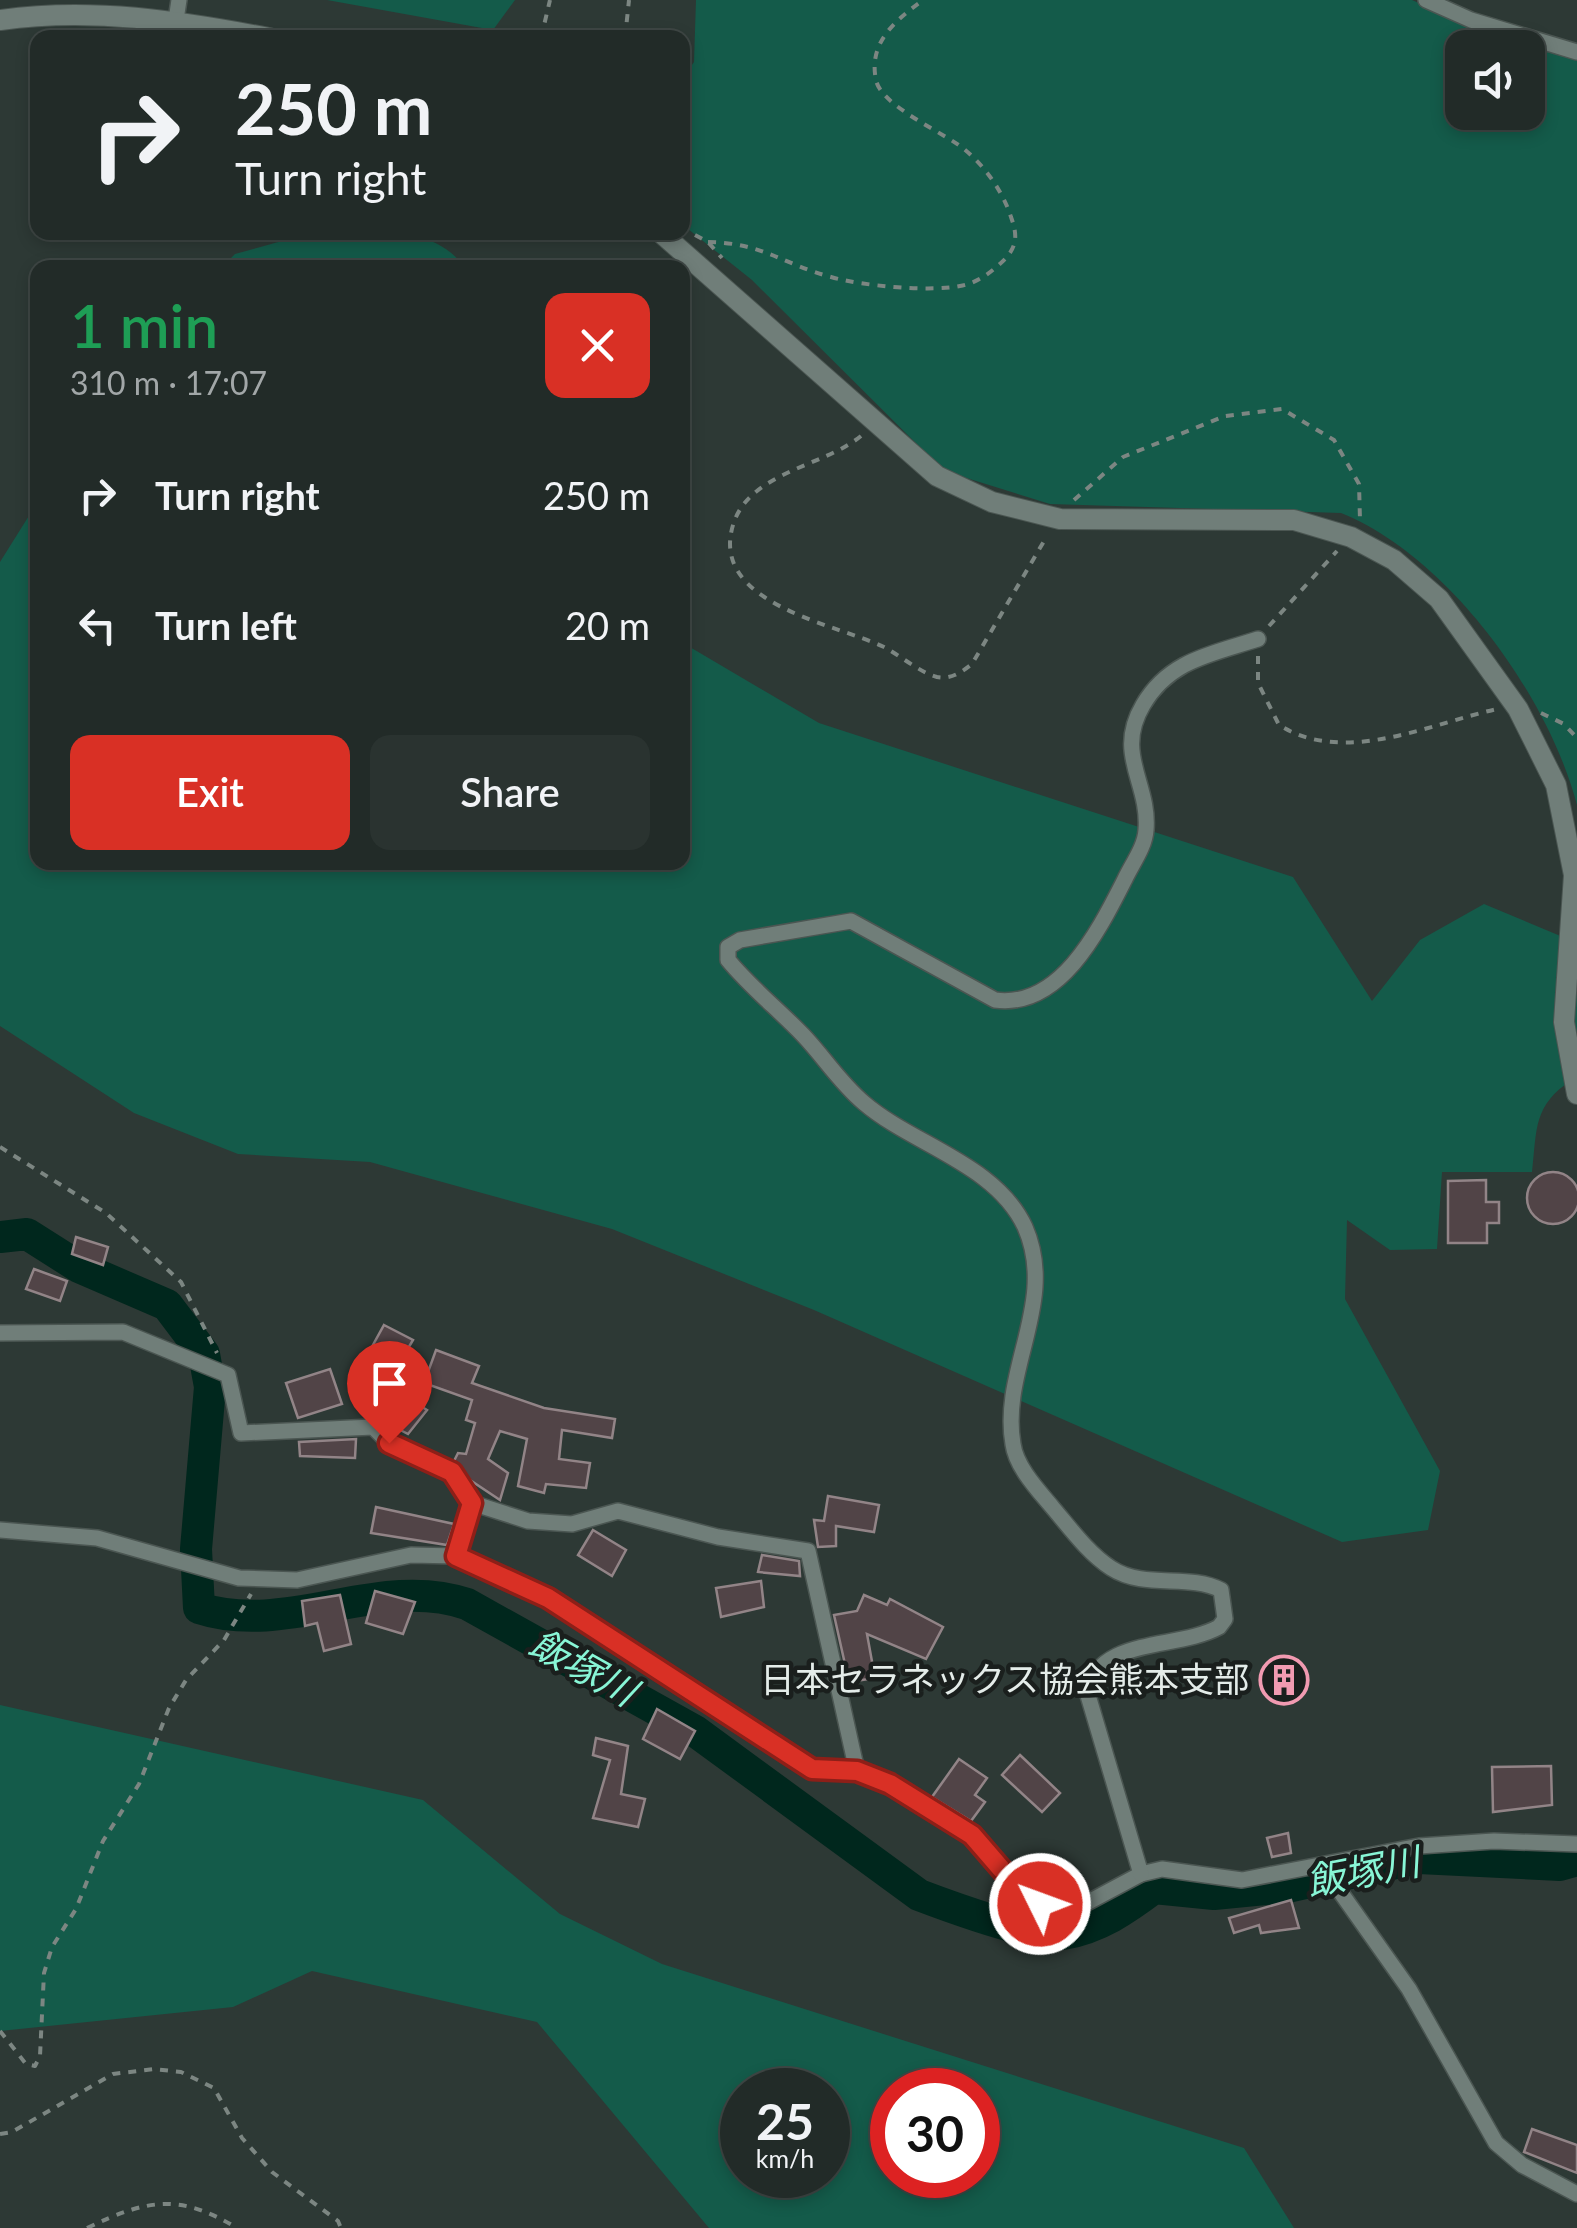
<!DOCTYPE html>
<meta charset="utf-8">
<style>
:root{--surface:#222b28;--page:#2a3330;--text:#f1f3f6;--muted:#a2a7a8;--line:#3f4745;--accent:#d93025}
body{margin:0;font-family:Lato,"Noto Sans JP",sans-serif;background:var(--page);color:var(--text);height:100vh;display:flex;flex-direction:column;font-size:38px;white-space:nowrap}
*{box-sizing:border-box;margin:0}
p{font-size:32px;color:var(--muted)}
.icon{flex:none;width:55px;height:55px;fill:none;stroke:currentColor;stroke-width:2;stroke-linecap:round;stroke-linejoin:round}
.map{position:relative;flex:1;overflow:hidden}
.side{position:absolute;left:30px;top:260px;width:660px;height:610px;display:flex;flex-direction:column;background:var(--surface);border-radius:20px;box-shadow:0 5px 15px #0003,0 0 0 2px var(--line)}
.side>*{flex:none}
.hud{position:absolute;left:30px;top:30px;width:660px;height:210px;border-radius:20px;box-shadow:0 5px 15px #0003,0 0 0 2px var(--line);background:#222b28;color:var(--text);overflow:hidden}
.buttons{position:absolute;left:1445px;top:30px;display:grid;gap:20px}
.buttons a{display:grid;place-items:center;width:100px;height:100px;border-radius:20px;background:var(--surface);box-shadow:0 5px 15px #0003,0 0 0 2px var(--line);font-size:50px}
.speed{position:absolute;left:720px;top:2068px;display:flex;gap:20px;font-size:50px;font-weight:700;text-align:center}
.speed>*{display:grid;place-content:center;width:130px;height:130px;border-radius:50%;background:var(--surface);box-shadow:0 5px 15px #0003,0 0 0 2px var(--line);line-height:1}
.speed small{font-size:25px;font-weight:400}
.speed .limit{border:15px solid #d22;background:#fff;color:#111}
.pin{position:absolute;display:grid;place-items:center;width:85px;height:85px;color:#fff;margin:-102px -42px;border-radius:50% 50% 50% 0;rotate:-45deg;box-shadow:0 0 10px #0007}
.pin .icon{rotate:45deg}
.me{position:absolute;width:110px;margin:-55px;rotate:312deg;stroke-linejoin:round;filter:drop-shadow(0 0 8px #0008)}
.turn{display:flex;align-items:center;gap:35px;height:210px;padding:0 40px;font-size:45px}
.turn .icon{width:130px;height:130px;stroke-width:2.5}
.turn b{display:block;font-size:70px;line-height:85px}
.round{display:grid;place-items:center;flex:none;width:105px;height:105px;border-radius:20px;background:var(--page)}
.overview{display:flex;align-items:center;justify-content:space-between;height:170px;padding:0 40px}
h1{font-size:60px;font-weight:600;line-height:75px;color:#1e9e55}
.primary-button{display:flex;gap:20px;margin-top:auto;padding:20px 40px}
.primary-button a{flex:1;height:115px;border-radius:20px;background:var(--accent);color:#fff;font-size:40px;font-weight:600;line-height:115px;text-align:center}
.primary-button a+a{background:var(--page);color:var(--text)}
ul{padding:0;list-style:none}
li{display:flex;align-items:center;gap:30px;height:130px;padding:0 40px}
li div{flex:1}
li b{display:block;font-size:38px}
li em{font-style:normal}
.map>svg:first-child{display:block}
.green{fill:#145b4a;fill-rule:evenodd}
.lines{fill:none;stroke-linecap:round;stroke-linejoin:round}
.river{stroke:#00271d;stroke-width:32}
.building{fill:#514447;stroke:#928487;stroke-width:2.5}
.minor-casing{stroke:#4b5652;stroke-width:18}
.tertiary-casing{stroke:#4b5652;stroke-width:22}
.path{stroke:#7c8682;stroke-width:4;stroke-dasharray:8 8;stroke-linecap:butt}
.minor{stroke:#707e79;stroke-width:15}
.tertiary{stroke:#707e79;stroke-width:20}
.route-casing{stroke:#8d1f18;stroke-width:25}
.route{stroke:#d93025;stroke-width:18}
.labels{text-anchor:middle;stroke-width:9;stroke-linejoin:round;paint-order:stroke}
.poi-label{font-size:35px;fill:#e4ece9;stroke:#1a1f1d;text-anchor:end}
.water-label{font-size:38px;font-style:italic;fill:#88f6d6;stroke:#1a1f1d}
</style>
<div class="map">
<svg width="1577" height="2228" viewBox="0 0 1577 2228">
<rect width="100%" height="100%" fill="#2d3935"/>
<g class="green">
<path d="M327,0H515L493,30Z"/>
<path d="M696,0H1412L1471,26L1577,60V805C1548,695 1448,556 1341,513L1050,504L944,471L752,280L683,225V78L694,62ZM1462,48H1528V112H1462Z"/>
<path d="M311,233C358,232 434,222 464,267H222L235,254Z"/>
<path d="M37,503L38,862H682L683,643L819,723L1293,877L1372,1001L1420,940L1484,904L1570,940L1577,966V1094L1572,1080C1533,1105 1537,1129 1532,1172H1442L1437,1249L1390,1250L1347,1220L1345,1299L1440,1471L1428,1530L1342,1542L814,1310L612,1229L370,1162L238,1154L134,1113L0,1026V562Z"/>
<path d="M0,1705L423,1800L560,1914L662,1964L1244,2148L1294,2228H709L537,2022L312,1971L233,2007L0,2031ZM828,2090V2175H742V2090ZM978,2090V2175H892V2090Z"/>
</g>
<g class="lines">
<path class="river" d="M0,1237L27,1234L79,1267L167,1305L204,1354L210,1387L196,1549L199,1608C287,1637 379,1574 467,1604L695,1731L919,1895C948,1906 1035,1938 1063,1934C1099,1928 1126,1909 1154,1888L1214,1894L1288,1887L1419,1858L1560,1865L1577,1860"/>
</g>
<g class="building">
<circle cx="1553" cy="1198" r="26"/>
<path d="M1486,1180V1202H1499V1223H1487V1243H1448V1181Z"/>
<path d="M76,1237L108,1247L103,1265L72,1254Z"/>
<path d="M34,1269L67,1281L60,1301L26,1289Z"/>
<path d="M384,1325L413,1340L396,1369L368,1354Z"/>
<path d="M436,1350L479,1366L472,1383L544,1408L615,1419L612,1438L562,1430L559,1459L590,1463L586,1488L546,1484L544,1493L518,1486L527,1439L500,1431L488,1459L508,1473L500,1500L470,1480L454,1461L458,1453L466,1454L475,1423L466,1420L472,1400L424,1383Z"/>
<path d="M330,1369L342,1404L298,1418L286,1383Z"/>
<path d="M400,1393L427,1410L408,1434L383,1421Z"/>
<path d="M356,1439L355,1458L300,1456L299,1442Z"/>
<path d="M828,1496L879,1505L874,1532L836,1526V1546L818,1547L814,1520L824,1521Z"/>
<path d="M376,1507L454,1524L447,1545L371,1533Z"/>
<path d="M593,1530L626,1550L612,1576L578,1555Z"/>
<path d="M762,1555L799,1561L800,1576L758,1572Z"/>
<path d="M761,1581L764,1607L721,1617L716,1588Z"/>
<path d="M375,1591L415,1602L403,1634L366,1623Z"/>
<path d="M340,1595L351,1644L324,1651L317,1623L305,1626L302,1601Z"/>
<path d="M864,1595L887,1605L890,1599L943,1627L926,1659L867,1634L875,1678L849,1682L834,1615L857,1611Z"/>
<path d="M1301,1664L1303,1692L1267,1695L1265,1667Z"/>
<path d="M657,1709L695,1731L680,1759L643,1739Z"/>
<path d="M596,1738L628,1746L621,1794L645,1799L638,1827L593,1818L610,1760L593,1755Z"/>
<path d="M1020,1755L1060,1793L1042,1812L1002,1775Z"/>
<path d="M959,1759L987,1778L975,1795L985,1802L971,1821L932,1797Z"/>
<path d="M1551,1766L1552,1805L1493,1812L1492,1767Z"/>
<path d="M1288,1833L1291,1853L1272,1857L1267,1838Z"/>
<path d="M1291,1900L1299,1928L1261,1933L1259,1925L1234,1933L1229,1918Z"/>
<path d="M1532,2129L1577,2145V2173L1524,2152Z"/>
</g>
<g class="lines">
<g class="minor-casing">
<g id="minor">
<path d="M1426,0L1471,20L1577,52"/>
<path d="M176,20L179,0"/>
<path d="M0,1333L123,1332L228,1375L241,1433L373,1427L389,1443L451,1472L472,1503L528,1521L572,1524L618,1511L718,1537L808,1551L857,1771"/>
<path d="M0,1530L97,1538L239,1578L297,1580L411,1555L456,1556L548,1598L811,1769L857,1771L890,1785L972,1835L1016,1886L1056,1910L1081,1906L1141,1874L1162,1869L1242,1880L1419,1846L1494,1841L1577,1844"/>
<path d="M456,1556L472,1503"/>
<path d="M1322,1866L1409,1989L1496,2143L1522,2165L1577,2194"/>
<path d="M1141,1874L1087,1692C1100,1636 1177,1650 1219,1627L1225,1619L1221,1590C1188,1573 1145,1590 1111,1568C1088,1553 1070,1528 1053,1508C1038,1490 1016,1467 1013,1444C1000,1370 1058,1302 1025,1227C996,1164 913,1145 864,1103C840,1083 824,1057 803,1035C778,1009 751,988 728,960V947L740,940L851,921L995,1000C1061,1009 1100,928 1125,879C1132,864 1145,847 1146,830C1150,783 1114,754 1143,705C1169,660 1212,654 1258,639"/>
</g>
</g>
<g class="tertiary-casing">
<g id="tertiary">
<path d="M0,20C92,7 179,21 269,38"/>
<path d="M660,232L937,476L992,502L1060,519L1294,520L1351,537L1394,560L1439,599L1518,709L1556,785L1574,875L1564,1022L1577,1094"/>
</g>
</g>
<g class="path">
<path d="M541,38L550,0"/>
<path d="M625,38L629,0"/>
<path d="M695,235L708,242L722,258"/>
<path d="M708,242C764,243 782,264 831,277C862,286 930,292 960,286C978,283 993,271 1005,259C1018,245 1017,234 1011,217C1003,192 985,166 964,149C943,132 881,106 876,80C868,42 896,20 923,0"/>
<path d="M861,436C823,467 749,472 733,525C709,604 836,624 884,647C901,656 919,672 937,677C950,680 962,672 972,664L1047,536"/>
<path d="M1074,500L1123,457L1225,416L1282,409L1334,440L1359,484L1360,520"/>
<path d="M1269,626L1337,551"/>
<path d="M1258,656V683L1279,725C1344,766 1429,724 1497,709"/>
<path d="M1541,713L1564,724L1577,738"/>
<path d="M0,1147L106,1213L181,1282L217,1353"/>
<path d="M0,2031L26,2064L35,2066L40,2056L44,1973L52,1947L76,1909L103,1841L139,1784L169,1708L186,1680L224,1640L251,1594"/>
<path d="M0,2134L12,2132L113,2074L154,2069L181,2072L214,2088L242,2138L272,2172L338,2221L341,2228"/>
<path d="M87,2228C148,2199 179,2193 237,2228"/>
</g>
<use href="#minor" class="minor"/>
<use href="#tertiary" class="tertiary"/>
</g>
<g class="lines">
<g class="route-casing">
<path id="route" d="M389,1443L452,1472L472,1503L456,1556L548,1598L812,1769L857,1771L890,1784L972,1835L1016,1886L1040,1904"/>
</g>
<use href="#route" class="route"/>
</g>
<defs>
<g id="building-ring" transform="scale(2.5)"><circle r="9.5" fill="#1a1f1d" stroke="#f19ab1" stroke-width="1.5"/><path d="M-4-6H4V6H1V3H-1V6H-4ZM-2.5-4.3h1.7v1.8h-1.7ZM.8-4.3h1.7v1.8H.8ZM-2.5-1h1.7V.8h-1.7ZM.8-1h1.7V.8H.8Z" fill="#f19ab1"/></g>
</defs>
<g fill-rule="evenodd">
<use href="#building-ring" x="1284" y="1680"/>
</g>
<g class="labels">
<g class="poi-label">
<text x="1249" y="1692">日本セラネックス協会熊本支部</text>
</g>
<g class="water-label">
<text transform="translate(583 1668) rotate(29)" y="13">飯塚川</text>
<text transform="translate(1363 1872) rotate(-11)" y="13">飯塚川</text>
</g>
</g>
</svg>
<div class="buttons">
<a><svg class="icon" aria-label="sound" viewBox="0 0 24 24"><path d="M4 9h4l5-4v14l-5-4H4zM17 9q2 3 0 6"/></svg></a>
</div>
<div class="speed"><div>25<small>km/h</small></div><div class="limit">30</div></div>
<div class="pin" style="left:389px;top:1443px;background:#d93025"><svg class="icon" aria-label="arrive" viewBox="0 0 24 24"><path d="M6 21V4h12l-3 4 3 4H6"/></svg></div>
<svg class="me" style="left:1040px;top:1904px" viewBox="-20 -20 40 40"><circle r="17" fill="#d93025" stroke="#fff" stroke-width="3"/><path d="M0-11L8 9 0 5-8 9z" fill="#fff"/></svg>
<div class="hud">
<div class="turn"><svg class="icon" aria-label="right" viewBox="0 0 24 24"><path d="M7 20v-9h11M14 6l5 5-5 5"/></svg><div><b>250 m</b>Turn right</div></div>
</div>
<section class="side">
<div class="overview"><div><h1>1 min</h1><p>310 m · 17:07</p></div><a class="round" style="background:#d93025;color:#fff"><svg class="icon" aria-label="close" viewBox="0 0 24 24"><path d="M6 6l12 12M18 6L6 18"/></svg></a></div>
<ul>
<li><svg class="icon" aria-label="right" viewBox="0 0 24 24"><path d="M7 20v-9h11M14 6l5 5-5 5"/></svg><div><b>Turn right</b></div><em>250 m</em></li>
<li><svg class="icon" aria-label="left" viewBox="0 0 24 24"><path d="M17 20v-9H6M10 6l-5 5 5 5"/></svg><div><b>Turn left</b></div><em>20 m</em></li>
</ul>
<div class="primary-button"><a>Exit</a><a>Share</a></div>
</section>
</div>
